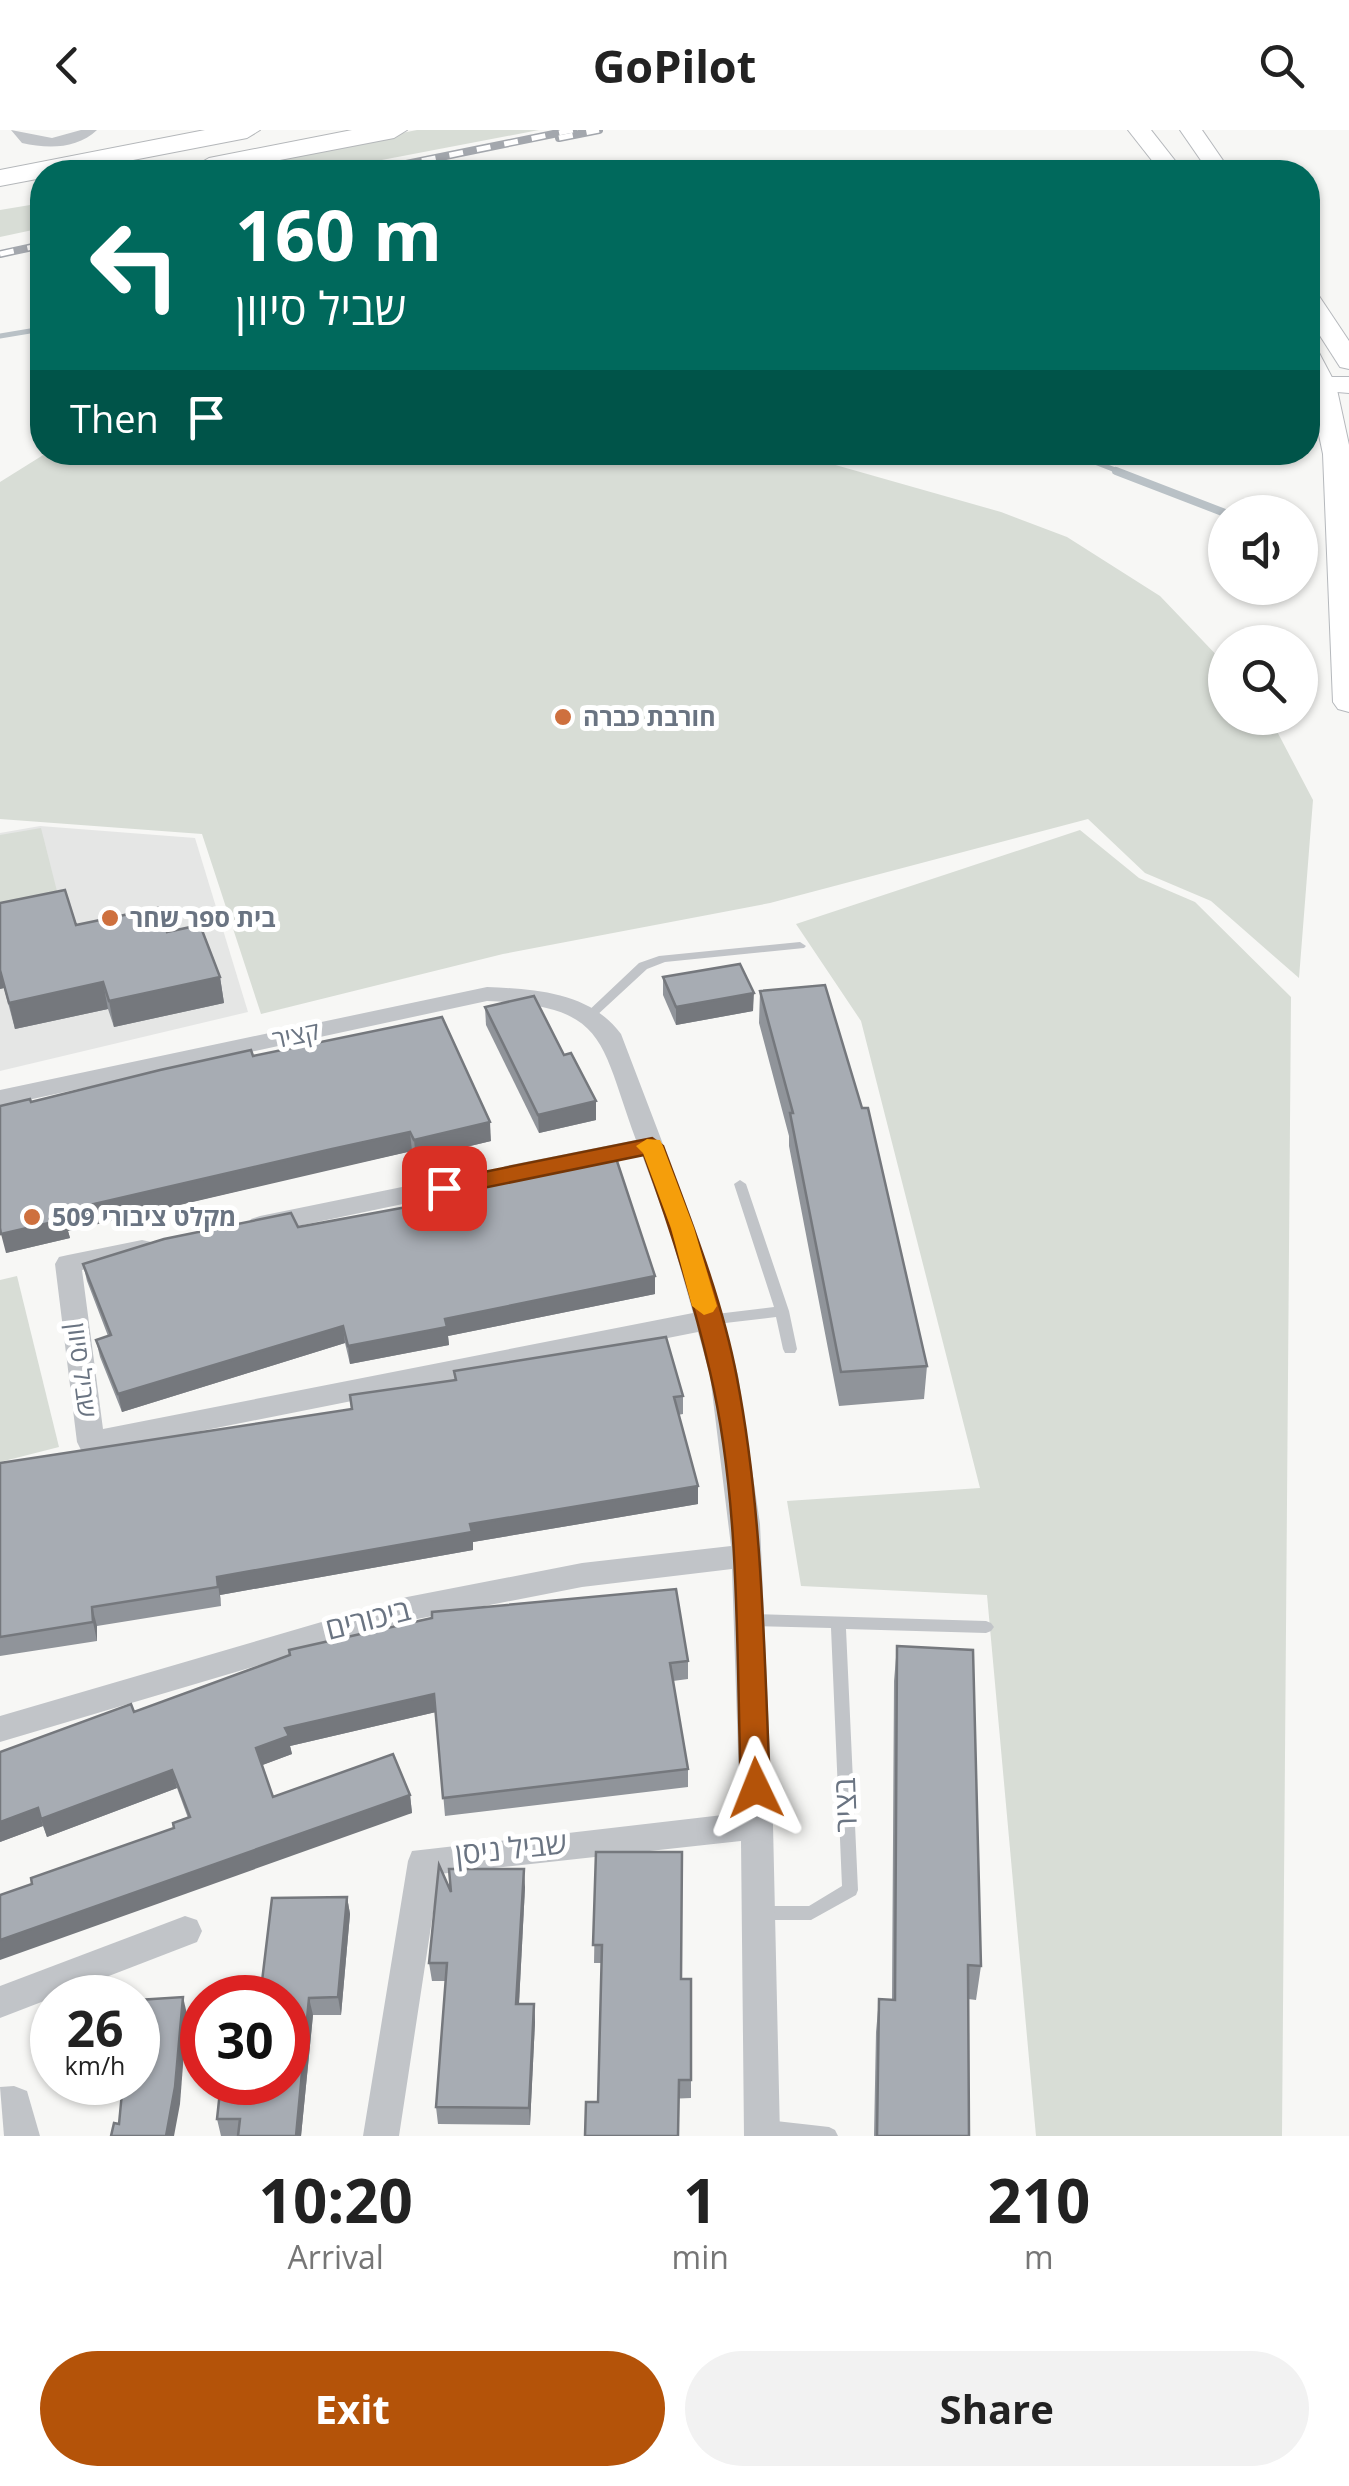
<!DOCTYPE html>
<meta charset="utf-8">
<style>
:root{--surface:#fff;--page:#f2f2f2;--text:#222;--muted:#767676;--accent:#b45309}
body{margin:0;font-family:"Open Sans",Heebo,sans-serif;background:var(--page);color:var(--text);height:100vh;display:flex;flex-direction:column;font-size:38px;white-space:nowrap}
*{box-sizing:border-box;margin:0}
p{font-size:32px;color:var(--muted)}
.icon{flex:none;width:55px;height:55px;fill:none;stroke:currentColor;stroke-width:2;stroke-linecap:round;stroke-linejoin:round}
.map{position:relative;height:2006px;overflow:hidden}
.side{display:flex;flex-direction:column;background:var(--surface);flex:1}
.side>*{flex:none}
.banner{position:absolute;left:30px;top:30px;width:1290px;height:305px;border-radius:40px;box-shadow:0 2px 8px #0004;background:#00695c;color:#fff;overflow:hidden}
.fabs{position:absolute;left:1208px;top:365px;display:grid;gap:20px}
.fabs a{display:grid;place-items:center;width:110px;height:110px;border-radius:50%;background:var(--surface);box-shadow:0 2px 8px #0004;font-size:50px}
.speed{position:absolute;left:30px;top:1845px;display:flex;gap:20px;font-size:50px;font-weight:700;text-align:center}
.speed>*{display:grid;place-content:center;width:130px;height:130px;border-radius:50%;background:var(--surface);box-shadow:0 2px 8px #0004;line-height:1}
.speed small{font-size:25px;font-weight:400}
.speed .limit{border:15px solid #d22;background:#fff;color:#111}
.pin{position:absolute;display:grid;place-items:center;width:85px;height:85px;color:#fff;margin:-42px;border-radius:20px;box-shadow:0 5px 15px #0006}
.me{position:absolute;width:110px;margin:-55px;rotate:358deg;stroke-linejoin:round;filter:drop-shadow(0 0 8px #0008)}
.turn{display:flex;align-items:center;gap:35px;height:210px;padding:0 40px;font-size:45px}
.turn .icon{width:130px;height:130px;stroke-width:2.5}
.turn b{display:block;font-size:70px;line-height:85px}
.then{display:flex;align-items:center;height:95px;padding:0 40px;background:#0003;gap:20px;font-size:38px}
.eta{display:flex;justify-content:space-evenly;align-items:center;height:170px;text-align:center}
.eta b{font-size:60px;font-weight:700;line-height:70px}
.action{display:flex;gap:20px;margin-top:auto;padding:20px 40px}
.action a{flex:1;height:115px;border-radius:60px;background:var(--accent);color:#fff;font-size:40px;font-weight:700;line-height:115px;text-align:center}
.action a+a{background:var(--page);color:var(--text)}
header{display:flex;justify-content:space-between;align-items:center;height:130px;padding:0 40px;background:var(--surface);font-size:45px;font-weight:700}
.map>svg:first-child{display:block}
.built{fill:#e5e6e5}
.green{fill:#d8ddd6}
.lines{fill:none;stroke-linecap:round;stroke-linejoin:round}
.stream-far1{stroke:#b9c1c6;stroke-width:5}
.stream{stroke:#b9c1c6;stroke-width:8}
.secondary-casing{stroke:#b6b9be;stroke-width:2}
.primary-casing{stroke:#b5b8bc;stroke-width:2}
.highway-casing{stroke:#b4b7ba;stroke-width:2}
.lane{fill:#c1c4c8;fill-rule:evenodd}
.street{fill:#c1c4c8;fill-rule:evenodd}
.secondary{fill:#fff;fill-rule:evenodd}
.primary{fill:#fff;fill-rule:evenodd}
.highway{fill:#fff;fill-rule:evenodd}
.rail-casing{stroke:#a3a7ad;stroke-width:8}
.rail{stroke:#fff;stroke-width:5;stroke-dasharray:14;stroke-linecap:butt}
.wall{fill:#90949a}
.shaded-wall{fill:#75787d}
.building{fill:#a7acb3;stroke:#75787d;stroke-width:2.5}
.route{fill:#b45309;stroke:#753606;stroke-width:2.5}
.slow{fill:#f59e0b}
.poi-dot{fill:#ce703e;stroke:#fff;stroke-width:4}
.labels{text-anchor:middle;stroke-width:10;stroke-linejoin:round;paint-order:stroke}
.poi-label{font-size:25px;font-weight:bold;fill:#6a7482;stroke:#fff;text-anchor:start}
.street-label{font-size:25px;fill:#6a7482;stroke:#fff}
.near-street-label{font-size:30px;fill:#6a7482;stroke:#fff}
</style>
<header><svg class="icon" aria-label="back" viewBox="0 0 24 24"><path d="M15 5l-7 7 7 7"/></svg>GoPilot<svg class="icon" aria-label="search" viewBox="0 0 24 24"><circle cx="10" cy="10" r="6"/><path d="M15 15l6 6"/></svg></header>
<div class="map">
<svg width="1349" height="2006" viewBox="0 0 1349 2006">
<rect width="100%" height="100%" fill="#f7f7f5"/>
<path class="built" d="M40,696L195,708L248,882L0,941V703Z"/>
<g class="green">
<path d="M417,0H539L319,42H202Z"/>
<path d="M42,73V98L0,107V80Z"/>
<path d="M48,322L773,323L832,334L1001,382L1067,407L1160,466L1225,534V588H1270L1313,670L1299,848L1211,771L1145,743L1088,689L770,773L503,824L261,884L202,704L0,689V352Z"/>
<path d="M41,698L60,773L0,784V705Z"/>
<path d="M1080,700L1139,748L1195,772L1291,867L1282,2006H1036L987,1465L801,1456L787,1371L980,1358L861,891L796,794Z"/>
<path d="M17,1146L59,1317L0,1332V1150Z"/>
</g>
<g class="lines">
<g class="stream-far1">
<path d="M0,206L42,199"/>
<path d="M1069,322L1123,343"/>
</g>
<path class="stream" d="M1116,341L1225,383"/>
<g class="secondary-casing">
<path id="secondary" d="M1322,247H1349V263L1313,260L1309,255L1313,250Z"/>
</g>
<g class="primary-casing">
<g id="primary">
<path d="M1128,0H1151L1184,42H1161Z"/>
<path d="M1180,0H1202L1231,42H1209Z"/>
<path d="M1308,160L1317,163L1349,211V239L1340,237L1308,187Z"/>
<path d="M1308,217L1317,219L1336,255L1349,315V582L1338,579L1333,572L1323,324L1308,253Z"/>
</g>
</g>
<g class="highway-casing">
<g id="highway">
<path d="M205,0H260L247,8L71,42H42V48L0,56V40Z"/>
<path d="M352,0H407L394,8L218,42H199L195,36L209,28Z"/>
</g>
</g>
<g class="lane">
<path d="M800,812L806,816L804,818L665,832L647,839L595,887H587L585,884L639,833L659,826Z"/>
<path d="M740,1050L746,1054L789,1181L797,1219L795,1223H785L783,1219L776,1187L708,1195L703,1193L701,1190L703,1187L708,1185L774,1177L734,1054Z"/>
<path d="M752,1484L986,1491L991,1493L994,1497L991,1501L986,1503L846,1499L858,1760L856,1765L811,1790H761L755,1788L753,1783L755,1778L761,1776H809L842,1756L831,1498L752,1496L747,1494L744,1490L747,1486Z"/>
<path d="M767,1990L829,1997L835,2000L838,2006H763L758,1999L761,1993Z"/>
</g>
<g class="street">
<path d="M11,0L52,8L81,0H97C77,19 48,19 22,13Z"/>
<path d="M487,857C535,859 590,862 621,904L695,1098L738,1245L760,1394L773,1695L780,2006H744L741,1711L439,1744L399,2006H363L408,1731L412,1721L740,1683L732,1439L582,1457L407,1491L0,1612V1586L407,1467L582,1433L731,1416L710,1245L698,1202L91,1323L81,1320L77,1312L55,1134L59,1127L68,1125L142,1110L151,1112L155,1119L151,1126L82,1140L103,1299L693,1183L669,1098L642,1025L505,1054L492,1045L505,1036L636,1010C599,909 608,876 487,871L0,976V960Z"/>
<path d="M451,1047L460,1050L464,1056L460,1062L260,1104L251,1101L247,1095L251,1089L260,1086Z"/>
<path d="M185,1786L197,1790L202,1801L197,1812L0,1888V1856Z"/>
<path d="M14,1956L27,1961L40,2006H4L0,1957Z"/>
</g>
<use href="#secondary" class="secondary"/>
<use href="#primary" class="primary"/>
<use href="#highway" class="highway"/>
<g class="rail-casing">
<g id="rail">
<path d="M559,8L599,0"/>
<path d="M367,42L573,0"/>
<path d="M0,124L42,115"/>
</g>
</g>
<use href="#rail" class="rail"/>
</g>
<g class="wall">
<path d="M0,773L76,795L167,802L220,847L224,873L114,897L108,879L15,899L4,858L0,859Z"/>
<path d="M663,847L753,881L676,895L663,865Z"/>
<path d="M760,861L927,1236L924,1269L839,1276L789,1016V1006L759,893Z"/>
<path d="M485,877L564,925L596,971V990L539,1003L486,895Z"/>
<path d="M253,926L491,1011L416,1029L412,1021L335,1038L68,1101L70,1108L6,1123L31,972Z"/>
<path d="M419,1060L655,1164L448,1206L449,1215L350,1234L345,1213L122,1282L100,1227L96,1210L108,1206L87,1151L83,1134L421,1075Z"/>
<path d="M454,1241L683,1266V1284L678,1285L698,1374L473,1412V1420L220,1465L221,1476L97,1496V1511L0,1526V1333L352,1279L455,1250Z"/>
<path d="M897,1516L981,1836L976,1870L968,1869L969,2006H874L876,1902L879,1869L892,1870L894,1551Z"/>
<path d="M688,1531V1549L673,1551L688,1639V1657L445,1686L436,1582L290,1616L292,1624L262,1635L273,1667L410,1665L412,1683L32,1754L174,1698L188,1688L177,1658L47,1707L43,1696L0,1712V1622L134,1582Z"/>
<path d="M596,1722L681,1849H691V1968L598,1972L602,1833H594Z"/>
<path d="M525,1757L519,1874H534L535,1892L530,1995L438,1994L436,1977L446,1851H432L429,1833L451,1762Z"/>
<path d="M347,1767L350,1784L341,1885H313L301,2006H221L217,1989Z"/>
</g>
<g class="shaded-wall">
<path d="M0,842L4,858L0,859Z"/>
<path d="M220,847L224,873L114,897L109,871Z"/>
<path d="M103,852L108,879L15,899L9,873Z"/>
<path d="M754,863L753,881L676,895V877Z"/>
<path d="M596,971V990L539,1003L538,985Z"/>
<path d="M490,992L491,1011L416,1029L414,1010Z"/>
<path d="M410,1002L412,1021L68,1101L70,1108L6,1123L1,1104L64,1081Z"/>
<path d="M655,1146V1164L448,1206L449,1215L350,1234L348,1216L445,1189Z"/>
<path d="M343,1196L345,1213L122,1282L118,1264Z"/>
<path d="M698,1356V1374L473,1412V1420L220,1465L221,1476L217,1447L470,1394Z"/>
<path d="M92,1477L97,1496V1511L93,1492Z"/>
<path d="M434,1564L436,1582L290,1616L292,1624L260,1636L256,1618L285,1598Z"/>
<path d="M172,1640L177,1658L47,1707L41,1689Z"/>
<path d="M410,1665L412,1683L0,1830V1810Z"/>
<path d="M38,1678L43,1696L0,1712V1692Z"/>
<path d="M524,1739L525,1757L518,1892L516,1874Z"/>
<path d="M347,1767L350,1784L341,1885L338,1867Z"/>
<path d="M183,1867L187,1884L180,1974L174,2006H166Z"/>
<path d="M309,1868L313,1885L301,2006H296Z"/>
<path d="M534,1874L535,1892L530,1995L529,1978Z"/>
</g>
<g class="building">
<path d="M65,760L76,795L158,778L167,802L200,795L220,847L109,871L103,852L9,873L0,840V773Z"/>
<path d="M740,834L754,863L676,877L663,847Z"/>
<path d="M825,855L862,978H868L927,1236L841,1242L790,983H793L760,861Z"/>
<path d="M534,866L564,925L571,923L596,971L538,985L485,877Z"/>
<path d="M442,887L490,992L414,1010L410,1002L332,1019L64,1081L66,1089L1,1104L0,1098V976L30,969L31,972L160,940L251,920L253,926Z"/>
<path d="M615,1025L655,1146L445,1189L447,1197L348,1216L343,1196L118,1264L96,1210L111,1205L83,1134L164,1109L291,1083L298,1097L423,1074L419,1060Z"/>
<path d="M666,1207L683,1266L674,1267L698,1356L470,1394L472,1402L217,1447L218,1457L92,1477L93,1492L0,1507V1333L352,1279L350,1265L456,1250L454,1241Z"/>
<path d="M676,1459L688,1531L670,1533L688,1639L443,1668L434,1564L285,1598L289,1606L256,1618L273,1667L393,1624L410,1665L0,1810V1765L32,1754L31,1748L174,1698L173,1693L190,1687L172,1640L41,1689L38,1678L0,1692V1622L131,1574L134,1582L290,1525L289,1520L432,1488V1482Z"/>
<path d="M897,1516L973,1520L981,1836L968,1835L969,2006H877L879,1869L895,1870Z"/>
<path d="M596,1722H682L681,1849H691V1950H679L678,2006H585L586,1972H598L602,1815H593Z"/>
<path d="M439,1735L451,1762L449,1739H524L516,1874H534L529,1978L436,1977L447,1833H429Z"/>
<path d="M347,1767L338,1867L309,1868L296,2006H238L240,1989H217L221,1952H288V1868H260L272,1768Z"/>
<path d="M183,1867L175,1957L166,2006H111L114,1993L119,1994L123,1952H138V1870Z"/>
</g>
<path class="route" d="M652,1008L663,1016C691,1091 722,1169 737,1248C763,1384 764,1521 770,1658L766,1667L756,1671L745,1667L741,1658C736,1522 741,1375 710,1242C693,1169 670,1096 644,1025L444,1066L432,1058L444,1050Z"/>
<path class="slow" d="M647,1009L660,1010L663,1016L694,1098L717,1176L713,1182L704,1185L692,1176L671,1098L643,1023L636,1016Z"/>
<g class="poi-dot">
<circle cx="563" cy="587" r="10"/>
<circle cx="110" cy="788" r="10"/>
<circle cx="32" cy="1087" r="10"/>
</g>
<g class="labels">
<g class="poi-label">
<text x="583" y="596">חורבת כברה</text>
<text x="130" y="797">בית ספר שחר</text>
<text x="52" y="1096">מקלט ציבורי 509</text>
</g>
<g class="street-label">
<text transform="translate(296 905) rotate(-12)" y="9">קציר</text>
<text transform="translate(82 1240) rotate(83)" y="9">שביל סיוון</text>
</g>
<g class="near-street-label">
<text transform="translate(368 1490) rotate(-14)" y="10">ביכורים</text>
<text transform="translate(846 1675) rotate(-92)" y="10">בציר</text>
<text transform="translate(511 1719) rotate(-6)" y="10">שביל ניסן</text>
</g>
</g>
</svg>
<div class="fabs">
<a><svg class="icon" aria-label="sound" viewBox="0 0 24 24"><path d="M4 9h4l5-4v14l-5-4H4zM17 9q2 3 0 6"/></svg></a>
<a><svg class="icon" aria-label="search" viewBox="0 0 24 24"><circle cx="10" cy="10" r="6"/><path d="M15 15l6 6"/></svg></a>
</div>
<div class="speed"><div>26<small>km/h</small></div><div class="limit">30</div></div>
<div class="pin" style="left:444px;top:1058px;background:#d93025"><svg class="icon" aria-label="arrive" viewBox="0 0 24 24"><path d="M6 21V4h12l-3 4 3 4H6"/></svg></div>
<svg class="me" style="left:756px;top:1658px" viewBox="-20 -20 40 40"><path d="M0-17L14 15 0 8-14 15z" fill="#b45309" stroke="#fff" stroke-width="4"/></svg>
<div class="banner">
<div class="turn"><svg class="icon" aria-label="left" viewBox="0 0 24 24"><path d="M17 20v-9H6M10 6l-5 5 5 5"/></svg><div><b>160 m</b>שביל סיוון</div></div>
<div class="then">Then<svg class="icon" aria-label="arrive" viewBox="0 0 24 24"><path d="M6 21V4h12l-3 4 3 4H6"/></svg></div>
</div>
</div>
<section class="side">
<div class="eta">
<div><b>10:20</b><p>Arrival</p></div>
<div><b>1</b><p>min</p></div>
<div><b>210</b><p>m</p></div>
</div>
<div class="action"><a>Exit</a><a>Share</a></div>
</section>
